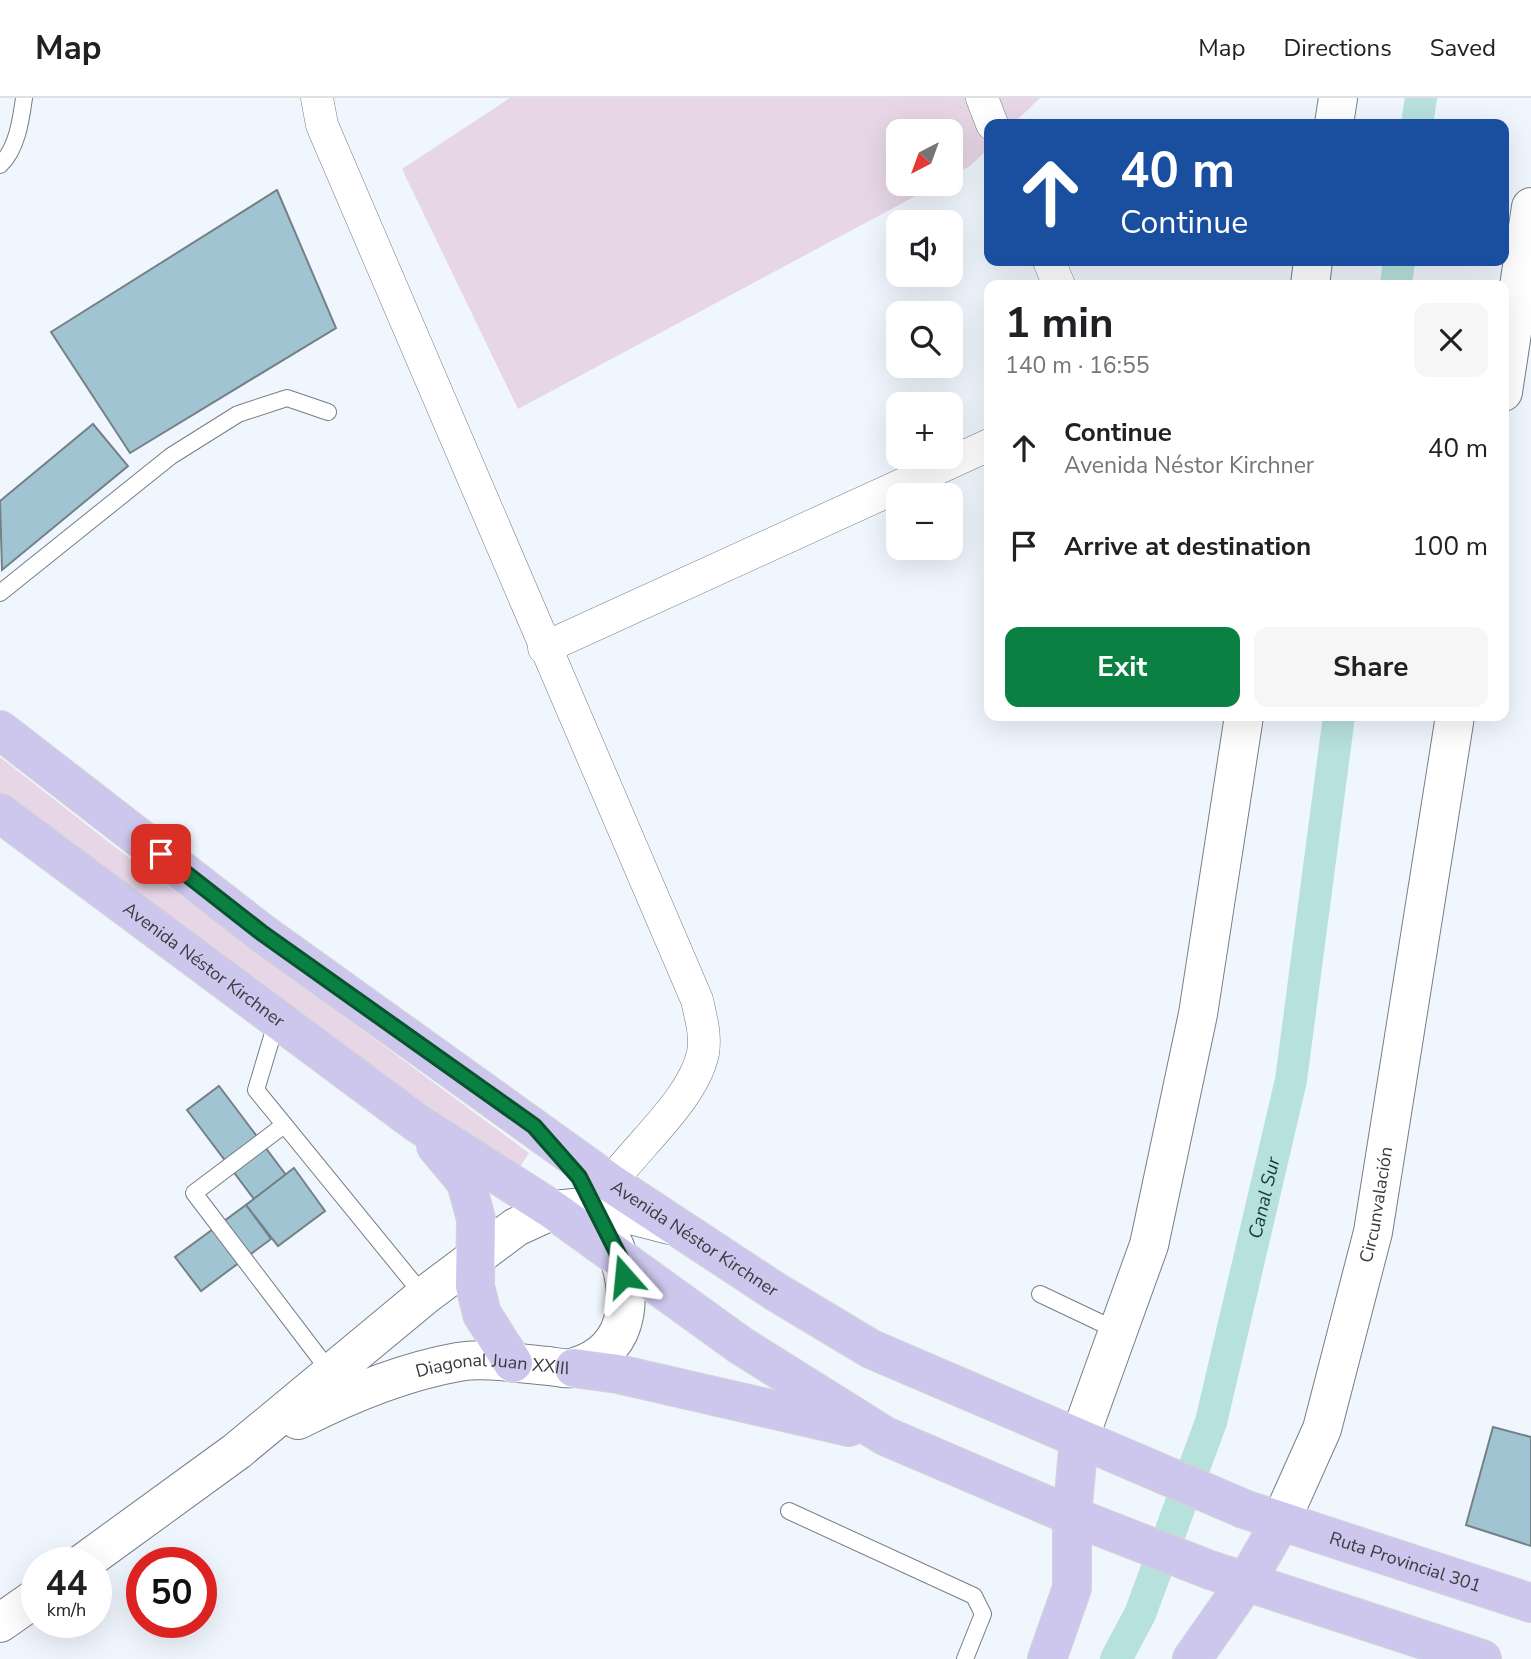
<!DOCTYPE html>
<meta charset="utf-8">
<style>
:root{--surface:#fff;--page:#f6f6f6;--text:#202124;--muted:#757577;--line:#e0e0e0;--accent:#0b8043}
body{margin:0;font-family:"Nunito Sans",sans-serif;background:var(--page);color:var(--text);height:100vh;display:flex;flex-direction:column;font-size:26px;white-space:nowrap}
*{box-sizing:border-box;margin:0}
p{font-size:23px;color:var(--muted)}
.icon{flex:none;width:38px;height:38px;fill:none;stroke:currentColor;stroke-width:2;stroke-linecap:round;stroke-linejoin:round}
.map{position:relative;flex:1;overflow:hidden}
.drawer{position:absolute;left:984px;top:182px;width:525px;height:441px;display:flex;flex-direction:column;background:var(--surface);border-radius:14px;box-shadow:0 7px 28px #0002}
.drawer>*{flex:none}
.hud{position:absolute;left:984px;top:21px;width:525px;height:147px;border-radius:14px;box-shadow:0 7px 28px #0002;background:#1a4fa0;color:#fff;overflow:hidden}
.needle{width:46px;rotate:221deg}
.buttons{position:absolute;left:886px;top:21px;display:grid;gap:14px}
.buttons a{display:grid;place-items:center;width:77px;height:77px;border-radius:14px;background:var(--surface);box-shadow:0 7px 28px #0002;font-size:35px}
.speed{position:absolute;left:21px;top:1449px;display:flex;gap:14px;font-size:35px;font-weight:700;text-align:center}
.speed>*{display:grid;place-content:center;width:91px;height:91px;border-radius:50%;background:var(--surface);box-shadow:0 7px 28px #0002;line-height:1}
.speed small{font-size:18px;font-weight:400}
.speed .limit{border:10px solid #d22;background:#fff;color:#111}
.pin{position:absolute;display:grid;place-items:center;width:60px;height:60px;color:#fff;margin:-30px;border-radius:14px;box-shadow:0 4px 10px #0006}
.me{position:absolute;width:77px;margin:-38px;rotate:342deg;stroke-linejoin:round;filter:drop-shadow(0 0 5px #0008)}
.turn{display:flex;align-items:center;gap:24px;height:147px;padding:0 21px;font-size:32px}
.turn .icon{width:91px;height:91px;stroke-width:2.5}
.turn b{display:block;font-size:49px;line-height:60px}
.round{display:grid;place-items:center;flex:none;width:74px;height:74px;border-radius:14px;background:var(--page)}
.headline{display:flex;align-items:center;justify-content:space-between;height:119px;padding:0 21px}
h1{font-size:42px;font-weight:700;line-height:52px}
.action{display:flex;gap:14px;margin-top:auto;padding:14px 21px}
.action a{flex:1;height:80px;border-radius:14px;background:var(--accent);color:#fff;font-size:28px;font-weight:700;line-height:80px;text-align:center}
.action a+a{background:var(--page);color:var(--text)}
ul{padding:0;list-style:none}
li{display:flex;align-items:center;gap:21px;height:98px;padding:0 21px}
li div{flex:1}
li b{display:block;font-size:26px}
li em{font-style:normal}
header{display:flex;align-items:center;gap:42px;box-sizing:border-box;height:98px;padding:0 35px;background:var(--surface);border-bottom:2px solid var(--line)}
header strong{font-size:33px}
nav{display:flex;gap:38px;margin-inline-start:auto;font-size:24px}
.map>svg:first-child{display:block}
.green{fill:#e6d6e6}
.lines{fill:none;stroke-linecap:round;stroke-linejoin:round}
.canal{stroke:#b7e1dd;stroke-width:32}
.building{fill:#a0c4d2;stroke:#758186;stroke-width:2}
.lane-casing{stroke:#777e86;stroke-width:18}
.street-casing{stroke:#777e86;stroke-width:33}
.secondary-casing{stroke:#777e86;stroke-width:40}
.primary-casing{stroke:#d4d4d5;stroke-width:40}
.lane{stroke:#fff;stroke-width:16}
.street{stroke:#fff;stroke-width:32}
.secondary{stroke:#fff;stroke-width:38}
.primary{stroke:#cdc7ed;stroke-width:38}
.route-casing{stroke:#07532c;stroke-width:18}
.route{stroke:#0b8043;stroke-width:12}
.labels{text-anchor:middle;stroke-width:5;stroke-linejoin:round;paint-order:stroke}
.street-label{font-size:18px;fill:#3a3c40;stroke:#f0f6fe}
.water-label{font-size:19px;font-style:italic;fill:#143b39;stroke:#f0f6fe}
</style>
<header>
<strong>Map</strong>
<nav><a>Map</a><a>Directions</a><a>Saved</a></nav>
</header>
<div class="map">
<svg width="1531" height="1561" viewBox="0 0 1531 1561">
<rect width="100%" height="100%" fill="#f0f6fe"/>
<g class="green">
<path d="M510,0H1040L1013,26H989V50L970,68L950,79V33H898V86H938L518,311L402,71Z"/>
<path d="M0,659L115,749L529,1055L516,1075L0,695Z"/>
</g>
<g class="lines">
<g class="canal">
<path d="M1417,26L1421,0"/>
<path d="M1396,187L1399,163"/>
<path id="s1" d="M1116,1561L1140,1516L1211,1324L1291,982L1339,618"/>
</g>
</g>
<g class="building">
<path d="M277,92L336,230L130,355L51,234Z"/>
<path d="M93,326L128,368L2,472L0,403Z"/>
<path d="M219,988L286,1077L254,1101L187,1012Z"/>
<path d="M294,1070L325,1113L278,1148L246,1107Z"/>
<path d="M246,1107L271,1141L201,1193L175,1159Z"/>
<path d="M1493,1329L1531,1339V1448L1466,1427Z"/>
</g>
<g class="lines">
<g class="lane-casing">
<g id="lane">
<path d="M0,67C17,51 21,22 24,0"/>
<path d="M0,495L171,358L238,316L287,300L328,314"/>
<path d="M277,922L256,992L424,1198"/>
<path d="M284,1027L194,1095L331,1275"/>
<path d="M1040,1196L1118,1233"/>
<path d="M789,1413L974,1498L983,1516L965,1561"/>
</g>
</g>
<g class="street-casing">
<g id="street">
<path d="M317,0L322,27L697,902C701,920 706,937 703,955C692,1007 625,1056 598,1104"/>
<path d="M982,0L992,26"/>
<path d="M1049,163L1059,187"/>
<path d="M544,550L989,347"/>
</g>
</g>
<g class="secondary-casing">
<g id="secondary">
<path d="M1334,26L1338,0"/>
<path d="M1310,187L1313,163"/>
<path d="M1503,294L1531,109"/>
<path id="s2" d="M298,1322C349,1296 402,1274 458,1264C486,1259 521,1266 549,1268C557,1269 568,1272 575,1269C637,1251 633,1187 611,1140"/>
<path d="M1079,1341L1149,1147L1198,916L1244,618"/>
<path id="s3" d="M1280,1425L1322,1331L1373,1134L1455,618"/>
<path d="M83,1465L237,1353L424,1198L516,1129L553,1112L596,1108L670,1127"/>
<path d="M0,1525L37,1499"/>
</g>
</g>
<g class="primary-casing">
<g id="primary">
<path id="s4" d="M0,632L262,835L609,1084L776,1194L871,1251L1244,1411L1531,1505"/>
<path id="s5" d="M0,715L417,1025L553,1112L740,1247L885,1338L1072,1418L1210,1472L1482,1561"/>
<path d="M436,1048L466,1084L476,1121L475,1188L482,1216L513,1265"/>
<path d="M574,1270L618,1276L849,1329"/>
<path d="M1047,1561L1072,1490V1418L1079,1341"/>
<path d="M1192,1561L1246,1484L1280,1425"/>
</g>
</g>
<use href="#lane" class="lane"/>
<use href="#street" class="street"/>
<use href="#secondary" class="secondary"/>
<use href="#primary" class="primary"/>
</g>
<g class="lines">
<g class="route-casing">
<path id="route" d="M161,756L262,835L534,1028L579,1079L620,1160L624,1178"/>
</g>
<use href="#route" class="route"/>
</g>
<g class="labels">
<g class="street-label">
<text dy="6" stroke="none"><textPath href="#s5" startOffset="254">Avenida Néstor Kirchner</textPath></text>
<text dy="6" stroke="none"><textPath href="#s3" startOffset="334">Circunvalación</textPath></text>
<text dy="6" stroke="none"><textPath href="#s4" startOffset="861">Avenida Néstor Kirchner</textPath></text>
<text dy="6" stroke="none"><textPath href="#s2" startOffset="205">Diagonal Juan XXIII</textPath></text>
<text dy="6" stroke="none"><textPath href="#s4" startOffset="1645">Ruta Provincial 301</textPath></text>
</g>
<g class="water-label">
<text dy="7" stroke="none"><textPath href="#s1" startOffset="486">Canal Sur</textPath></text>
</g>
</g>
</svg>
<div class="buttons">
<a><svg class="needle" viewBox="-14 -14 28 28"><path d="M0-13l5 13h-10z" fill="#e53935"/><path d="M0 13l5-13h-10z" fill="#757577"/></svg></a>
<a><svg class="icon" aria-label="sound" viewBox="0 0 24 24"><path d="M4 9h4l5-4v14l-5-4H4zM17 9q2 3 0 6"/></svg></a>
<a><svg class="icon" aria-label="search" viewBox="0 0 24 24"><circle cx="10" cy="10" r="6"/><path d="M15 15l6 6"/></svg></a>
<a>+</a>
<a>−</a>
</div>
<div class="speed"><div>44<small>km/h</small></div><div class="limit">50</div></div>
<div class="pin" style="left:161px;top:756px;background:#d93025"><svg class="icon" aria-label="arrive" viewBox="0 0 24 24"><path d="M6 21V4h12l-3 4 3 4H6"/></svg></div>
<svg class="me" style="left:624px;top:1178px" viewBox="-20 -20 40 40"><path d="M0-17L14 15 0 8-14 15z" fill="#0b8043" stroke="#fff" stroke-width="4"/></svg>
<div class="hud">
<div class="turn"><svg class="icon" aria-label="ahead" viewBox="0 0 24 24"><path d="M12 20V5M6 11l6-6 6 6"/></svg><div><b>40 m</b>Continue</div></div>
</div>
<section class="drawer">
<div class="headline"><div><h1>1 min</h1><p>140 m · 16:55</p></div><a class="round"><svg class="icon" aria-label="close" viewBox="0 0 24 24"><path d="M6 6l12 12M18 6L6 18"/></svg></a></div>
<ul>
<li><svg class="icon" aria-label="ahead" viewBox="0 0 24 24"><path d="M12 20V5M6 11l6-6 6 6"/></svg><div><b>Continue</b><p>Avenida Néstor Kirchner</p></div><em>40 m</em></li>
<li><svg class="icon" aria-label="arrive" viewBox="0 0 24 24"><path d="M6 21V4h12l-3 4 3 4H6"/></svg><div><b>Arrive at destination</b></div><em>100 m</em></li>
</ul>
<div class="action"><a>Exit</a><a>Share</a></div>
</section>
</div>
